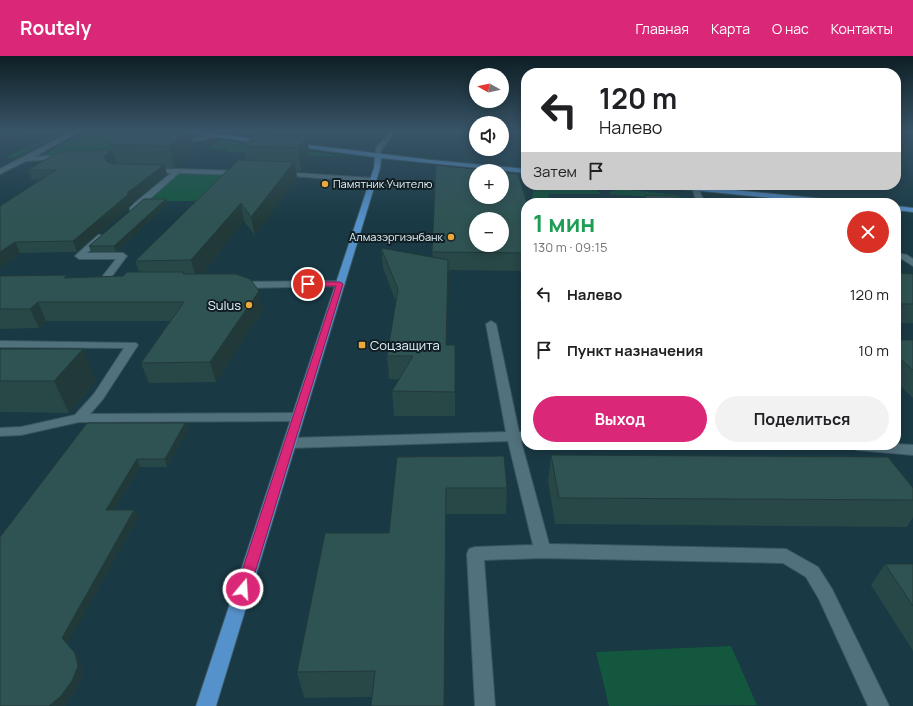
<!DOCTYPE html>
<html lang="ru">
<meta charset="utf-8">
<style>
:root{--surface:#fff;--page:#f2f2f2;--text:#202124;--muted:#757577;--accent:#db2777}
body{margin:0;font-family:Manrope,sans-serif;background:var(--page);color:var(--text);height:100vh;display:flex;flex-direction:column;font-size:15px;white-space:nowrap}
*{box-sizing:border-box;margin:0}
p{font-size:13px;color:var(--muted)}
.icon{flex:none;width:22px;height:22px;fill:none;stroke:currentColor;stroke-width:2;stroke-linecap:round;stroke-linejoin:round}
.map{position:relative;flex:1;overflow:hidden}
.side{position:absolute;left:521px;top:142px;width:380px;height:252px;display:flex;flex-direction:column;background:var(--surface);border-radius:16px;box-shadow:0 2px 10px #0003}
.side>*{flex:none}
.top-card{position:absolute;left:521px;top:12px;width:380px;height:122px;border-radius:16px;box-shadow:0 2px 10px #0003;background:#fff;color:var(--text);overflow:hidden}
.needle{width:26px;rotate:278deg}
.fabs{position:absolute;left:469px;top:12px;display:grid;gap:8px}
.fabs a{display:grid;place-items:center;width:40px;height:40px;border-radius:50%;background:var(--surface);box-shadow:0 2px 10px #0003;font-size:20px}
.pin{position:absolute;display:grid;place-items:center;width:34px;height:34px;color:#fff;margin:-17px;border:2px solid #fff;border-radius:50%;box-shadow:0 1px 4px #0007}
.me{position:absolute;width:44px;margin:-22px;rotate:18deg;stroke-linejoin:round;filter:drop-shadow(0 0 3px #0008)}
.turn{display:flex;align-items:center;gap:14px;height:84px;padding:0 12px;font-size:18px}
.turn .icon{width:52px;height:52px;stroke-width:2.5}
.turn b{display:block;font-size:28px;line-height:34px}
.then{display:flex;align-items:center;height:38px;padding:0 12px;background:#0003;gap:8px;font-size:15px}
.round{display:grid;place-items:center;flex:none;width:42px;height:42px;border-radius:21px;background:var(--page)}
.headline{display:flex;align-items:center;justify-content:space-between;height:68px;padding:0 12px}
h1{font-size:24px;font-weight:700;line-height:30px;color:#1e9e55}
.action{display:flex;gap:8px;margin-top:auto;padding:8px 12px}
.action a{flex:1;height:46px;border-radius:24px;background:var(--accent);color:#fff;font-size:16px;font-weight:700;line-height:46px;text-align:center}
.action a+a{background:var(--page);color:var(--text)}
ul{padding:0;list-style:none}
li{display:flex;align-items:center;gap:12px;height:56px;padding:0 12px}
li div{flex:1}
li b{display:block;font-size:15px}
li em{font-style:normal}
header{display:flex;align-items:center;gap:24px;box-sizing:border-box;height:56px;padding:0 20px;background:var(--accent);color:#fff}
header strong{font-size:19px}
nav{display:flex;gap:22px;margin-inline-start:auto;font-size:14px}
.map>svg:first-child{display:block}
.green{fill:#13583e}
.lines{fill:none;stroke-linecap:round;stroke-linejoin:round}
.minor-casing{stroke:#3b5761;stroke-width:2}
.major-casing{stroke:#3b5761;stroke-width:2}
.minor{fill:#51717d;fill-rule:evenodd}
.major{fill:#5591ca;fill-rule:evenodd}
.wall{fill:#284747}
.shaded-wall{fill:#213a39}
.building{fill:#2f5352;stroke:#213a39;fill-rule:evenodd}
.route{fill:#db2777;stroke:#8e194d}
.poi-dot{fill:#eda83b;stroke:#111e23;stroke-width:1.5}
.labels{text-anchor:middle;stroke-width:4;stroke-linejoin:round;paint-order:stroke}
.far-poi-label{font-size:11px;fill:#e3f5fc;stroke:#111e23;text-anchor:start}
.poi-label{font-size:13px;fill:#e3f5fc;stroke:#111e23;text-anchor:end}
</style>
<header>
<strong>Routely</strong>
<nav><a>Главная</a><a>Карта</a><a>О нас</a><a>Контакты</a></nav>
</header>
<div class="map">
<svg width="913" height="650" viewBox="0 0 913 650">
<rect width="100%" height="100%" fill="#193944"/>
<g class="green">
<path d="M63,75H66L14,102H4Z"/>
<path d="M100,75L159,83L107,95L44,101L47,99H42L87,76Z"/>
<path d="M221,84L345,100H275L269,97L230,96L225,94L206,93Z"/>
<path d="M179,118L227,119L199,145H147Z"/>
<path d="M594,132L601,138H548L551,147H539L532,143L533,136L539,133Z"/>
<path d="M623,133L676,139L685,143L686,147H665L662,142L610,138L609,136Z"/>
<path d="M731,590L757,649L609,650L596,596Z"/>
</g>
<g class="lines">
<g class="minor-casing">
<g id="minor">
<path d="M73,75H80L34,101L65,99L67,100V102L26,105L0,118V113Z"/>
<path d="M391,75H396L382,92L380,101H376V92Z"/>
<path d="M218,78L221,80L220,81L177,88L174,86Z"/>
<path d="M177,113L242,115L245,117L242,119L179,117L136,155H130V151L171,117H149L147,116V114Z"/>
<path d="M280,116L373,122L376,124L373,126L278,119L277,118Z"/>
<path d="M695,130L698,132L705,147H697L692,132Z"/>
<path d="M98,179H104L105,181L87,197H123L127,200L103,232L100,233L95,230L116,203H79L75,200Z"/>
<path d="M896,197L907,199L913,203V210L902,203H896Z"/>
<path d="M340,225L343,226L345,228L343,230L239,232L234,229L239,226Z"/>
<path d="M491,265L496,268L519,376H526V384L521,385L549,488L786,493L818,511L832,533L889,650H868L819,543L806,521L783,507L543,502L484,504L495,650H475L467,498L469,493L475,491L533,489L508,385L290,392L285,390L283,387L285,384L290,382L506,376L486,268Z"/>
<path d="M0,285L136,287L138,289L103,343L90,358L297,357L302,358L303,361L302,364L297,365L79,366L21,379L0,380V372L21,371L75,359L94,338L124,292L0,291Z"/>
<path d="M896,388L913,389V399L857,394L852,392L850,389Z"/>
</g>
</g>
<g class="major-casing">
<g id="major">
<path d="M178,75H195L264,84L267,86L264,88Z"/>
<path d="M293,87L431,104L526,113V117L381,102L380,112L216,650H196L374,112L375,101L291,90V88Z"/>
<path d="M659,129H683L844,145L848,147H822L662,131Z"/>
<path d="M896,150L913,152V156L896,154Z"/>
</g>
</g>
<use href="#minor" class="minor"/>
<use href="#major" class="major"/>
</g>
<g class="wall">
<path d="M143,75H190L195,95L175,112H165L167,118L133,146V148L77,196L20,197L0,212V150L41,123L32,124L28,114L113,103L110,107L117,108L110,89Z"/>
<path d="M307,81L310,103L301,115H296L297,122L255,180L244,165L202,218L263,254L216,326L149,327L141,307L170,265H46L39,272L0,273V220L68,222L123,220L139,216L135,205L246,105L243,90Z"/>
<path d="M645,139L679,147H644Z"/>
<path d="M526,147V249L520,243L521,224L525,215L449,214L447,289H455V360H394L392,335L400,323H389L387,300L396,246L383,212L381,192L433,201L432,196Z"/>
<path d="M168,148L116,196H91L89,190Z"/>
<path d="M896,217L913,218V267H896Z"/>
<path d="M896,284H913V342L896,326Z"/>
<path d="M0,293L96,324L69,357L0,356Z"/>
<path d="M185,367L188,374L167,411H140L114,454H134L138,461L67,588L75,597L80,604L83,617L77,632L66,648L64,650H0V481Z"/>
<path d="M551,399L913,432V461L907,471L555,468L548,425Z"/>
<path d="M397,401L507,432L506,458H446L372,641L304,642L297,616L389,477Z"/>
<path d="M885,508H913V595L871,529Z"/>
</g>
<g class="shaded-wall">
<path d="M0,75H33L0,89Z"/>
<path d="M190,75L195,95L175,112L169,90Z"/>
<path d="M307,81L310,103L301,115L298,92Z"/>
<path d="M111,94L113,103L107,110L104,101Z"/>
<path d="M294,106L297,122L255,180L251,161Z"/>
<path d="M164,109L167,118L133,146V148L77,196L73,185L127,137Z"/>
<path d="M166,143L168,148L116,196L114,190Z"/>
<path d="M241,147L244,165L197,225L191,204Z"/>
<path d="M15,186L20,197L0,212V196Z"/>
<path d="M448,204L449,224L447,312L446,289Z"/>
<path d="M259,235L263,254L216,326L210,306Z"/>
<path d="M38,246L46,265L39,272L30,253Z"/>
<path d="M83,293L96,324L69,357L54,325Z"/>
<path d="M185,367L188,374L167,411L165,403Z"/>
<path d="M137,403L140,411L110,461L106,454Z"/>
<path d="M446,432L445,650H444Z"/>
<path d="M134,454L138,461L67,589L62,582Z"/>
<path d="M75,597L80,604L83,617L77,632L66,648L64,650H49Z"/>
</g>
<g class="building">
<path d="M143,75H190L169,90L110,89L115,85V81H131Z"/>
<path d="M255,79L307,81L298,92L243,90Z"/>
<path d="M111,94L104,101L107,106L115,108L164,109L127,137H130L73,185L15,186L0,196V150L56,114H28L59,96Z"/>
<path d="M238,104L294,106L251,161L241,147L191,204L135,205Z"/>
<path d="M436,109L491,115H476V141H502V116L518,118L527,147H526V197L432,196ZM476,163H502V189H476Z"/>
<path d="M645,139L675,140L679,147H648Z"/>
<path d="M144,143H166L114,190H89Z"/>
<path d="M381,192L448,204L446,289H455V336L392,335L413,300H387L398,233Z"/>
<path d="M526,213V228L521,224Z"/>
<path d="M127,216H184L183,218H236L250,223L259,235L210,306L141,307L184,246H38L30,253H0V220L67,219L64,222L123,220Z"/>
<path d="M896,217L913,218V248H896Z"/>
<path d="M896,284H913V314L896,299Z"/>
<path d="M0,293H83L54,325H0Z"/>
<path d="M87,367H185L165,403H137L106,454H134L62,582L75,597L78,610L72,625L60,641L49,650H0V481Z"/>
<path d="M551,399L888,401L913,432V444L559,442Z"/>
<path d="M504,400L507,432H446L444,650H371L375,615L297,616L325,477H389L397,401Z"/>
<path d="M885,508H913V550Z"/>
</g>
<linearGradient id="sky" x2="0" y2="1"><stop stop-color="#0e1f25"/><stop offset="0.45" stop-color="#385467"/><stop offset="1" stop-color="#385467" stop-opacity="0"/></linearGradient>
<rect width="913" height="166" fill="url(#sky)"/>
<path class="route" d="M308,226H340L343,228L250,533L248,537L243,539L238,537L236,533L336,230H305V227Z"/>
<g class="poi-dot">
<circle cx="325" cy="128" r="4"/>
<circle cx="451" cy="181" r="4"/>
<circle cx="249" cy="249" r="4"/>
<rect x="358" y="285" width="8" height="8" rx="2"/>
</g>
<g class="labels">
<g class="far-poi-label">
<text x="333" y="132">Памятник Учителю</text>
<text x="443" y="185" text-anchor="end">Алмазэргиэнбанк</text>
</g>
<g class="poi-label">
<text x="241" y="254">Sulus</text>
<text x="370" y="294" text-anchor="start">Соцзащита</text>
</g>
</g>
</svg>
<div class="fabs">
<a><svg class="needle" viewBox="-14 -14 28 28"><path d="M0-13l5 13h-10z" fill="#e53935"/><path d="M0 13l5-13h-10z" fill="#757577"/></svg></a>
<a><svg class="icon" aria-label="sound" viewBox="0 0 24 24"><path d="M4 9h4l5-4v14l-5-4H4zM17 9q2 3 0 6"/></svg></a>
<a>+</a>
<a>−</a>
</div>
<div class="pin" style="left:308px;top:228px;background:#d93025"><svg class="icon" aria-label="arrive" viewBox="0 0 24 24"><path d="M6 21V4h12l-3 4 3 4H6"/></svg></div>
<svg class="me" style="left:243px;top:533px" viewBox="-20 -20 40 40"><circle r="17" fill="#db2777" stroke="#fff" stroke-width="3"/><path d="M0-11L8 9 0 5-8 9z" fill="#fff"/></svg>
<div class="top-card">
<div class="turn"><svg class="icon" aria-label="left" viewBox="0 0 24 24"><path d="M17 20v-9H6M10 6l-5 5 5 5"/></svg><div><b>120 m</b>Налево</div></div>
<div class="then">Затем<svg class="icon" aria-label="arrive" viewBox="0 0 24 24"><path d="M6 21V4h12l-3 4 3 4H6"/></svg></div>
</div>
<section class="side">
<div class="headline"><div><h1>1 мин</h1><p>130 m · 09:15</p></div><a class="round" style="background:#d93025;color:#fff"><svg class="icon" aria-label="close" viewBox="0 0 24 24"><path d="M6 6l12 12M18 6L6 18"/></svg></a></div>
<ul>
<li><svg class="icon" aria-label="left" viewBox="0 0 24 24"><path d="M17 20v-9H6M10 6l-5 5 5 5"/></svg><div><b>Налево</b></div><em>120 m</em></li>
<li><svg class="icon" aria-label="arrive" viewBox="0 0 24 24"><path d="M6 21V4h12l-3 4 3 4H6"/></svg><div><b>Пункт назначения</b></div><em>10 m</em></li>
</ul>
<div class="action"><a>Выход</a><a>Поделиться</a></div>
</section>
</div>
